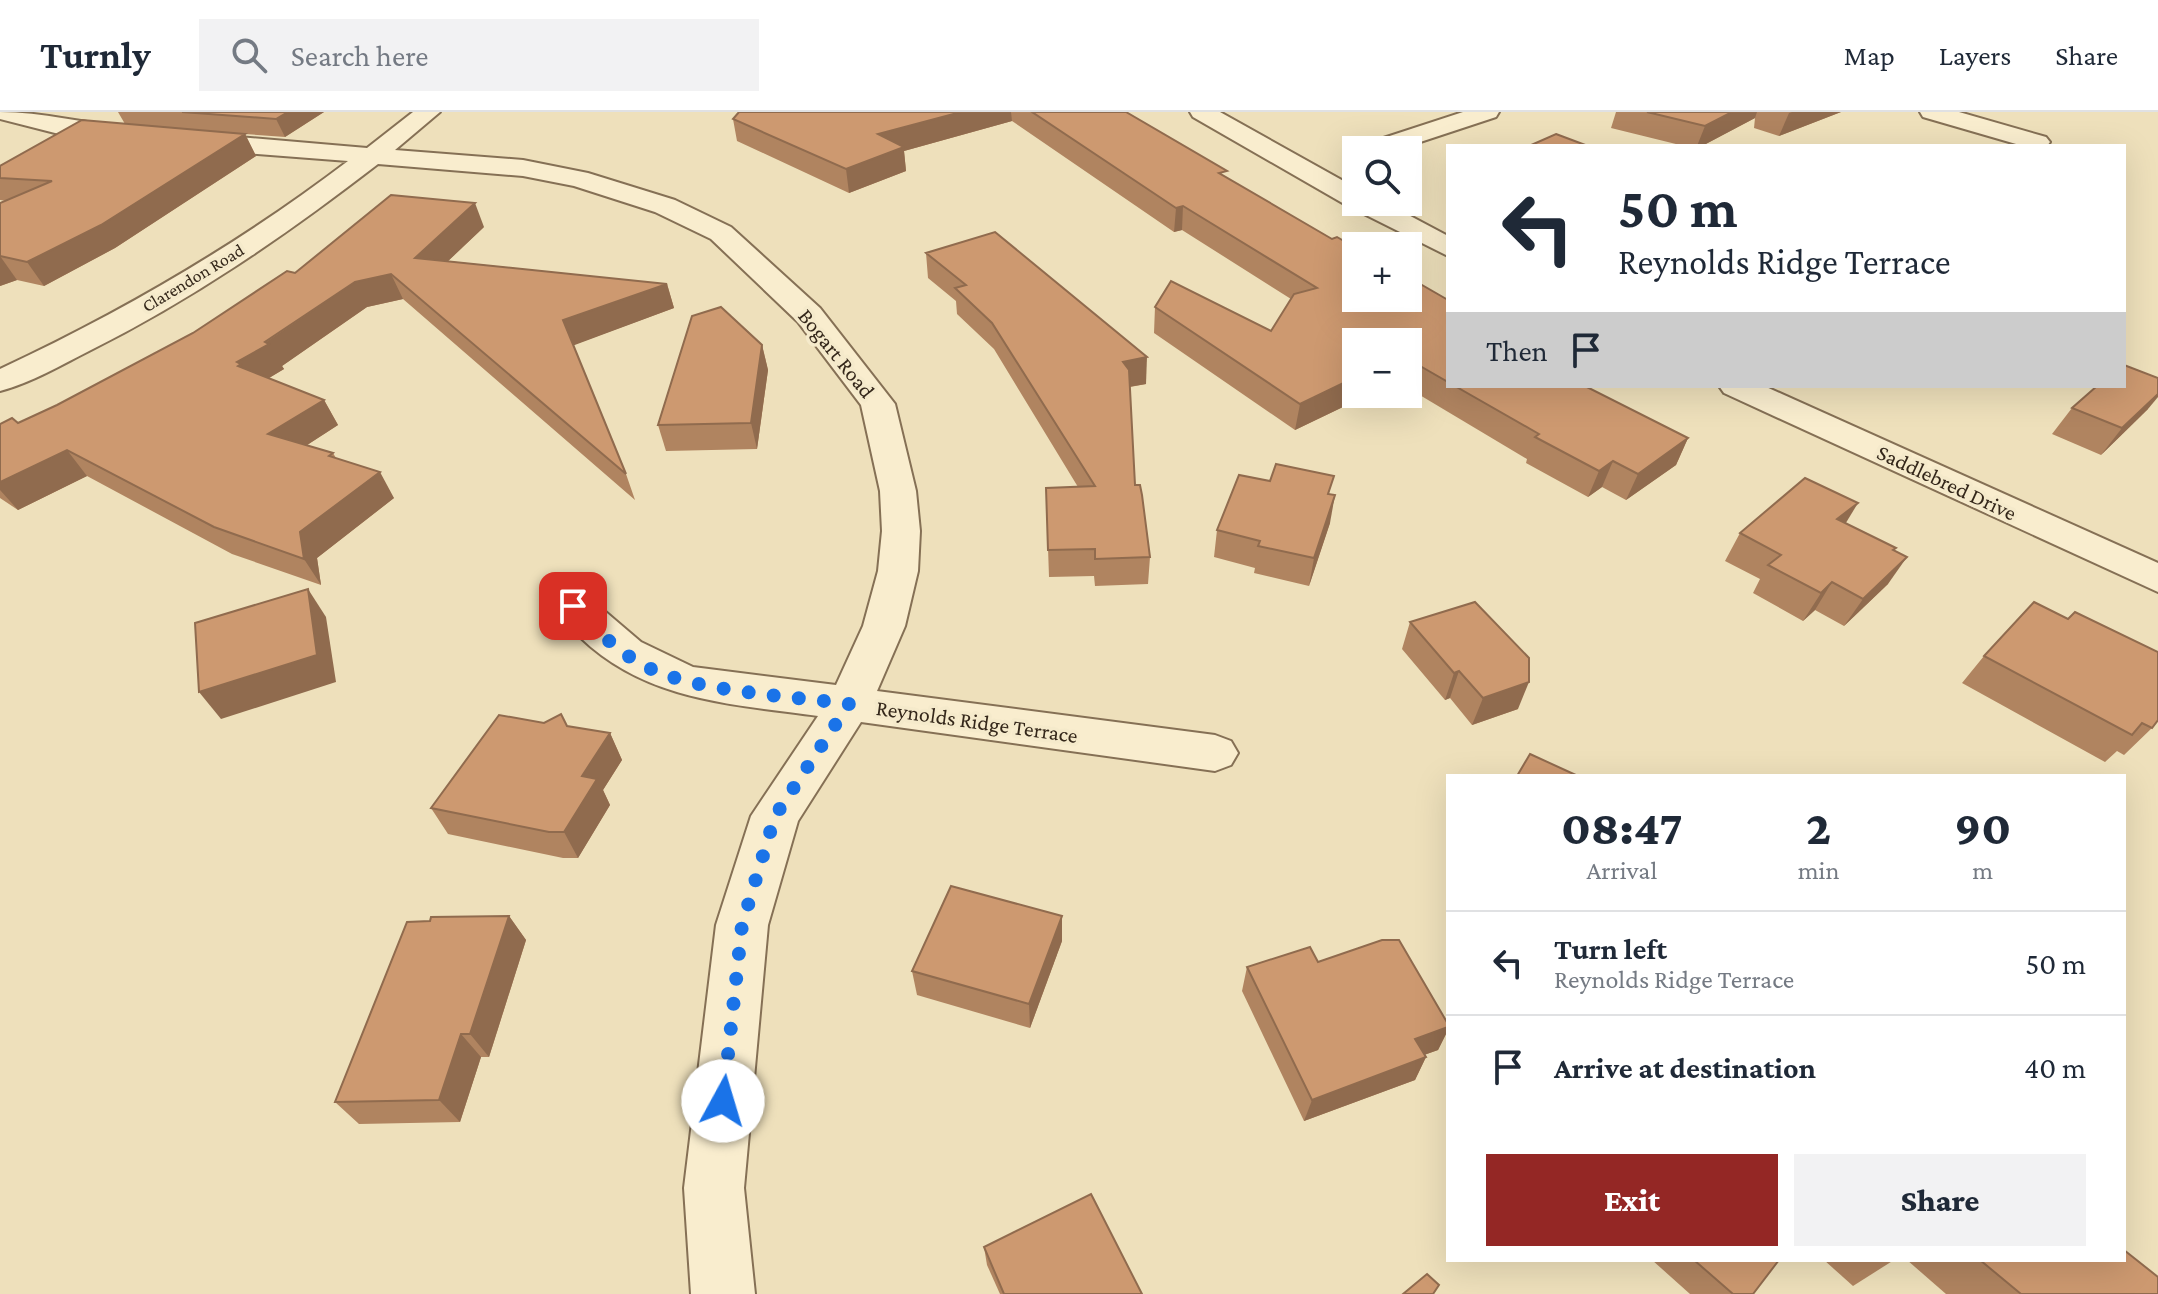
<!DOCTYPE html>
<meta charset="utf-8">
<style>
:root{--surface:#fff;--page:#f2f2f3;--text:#1f2937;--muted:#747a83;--line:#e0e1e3;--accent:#942725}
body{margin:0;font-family:"Crimson Pro",serif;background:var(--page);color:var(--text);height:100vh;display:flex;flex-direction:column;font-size:30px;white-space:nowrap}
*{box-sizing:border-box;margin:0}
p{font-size:26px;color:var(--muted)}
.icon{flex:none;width:44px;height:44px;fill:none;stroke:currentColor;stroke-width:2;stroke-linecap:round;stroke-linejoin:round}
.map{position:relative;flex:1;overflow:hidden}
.side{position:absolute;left:1446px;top:662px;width:680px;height:488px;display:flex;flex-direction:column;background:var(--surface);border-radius:0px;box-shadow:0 8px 32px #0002}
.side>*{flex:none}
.banner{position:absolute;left:1446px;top:32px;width:680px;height:244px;border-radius:0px;box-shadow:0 8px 32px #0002;background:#fff;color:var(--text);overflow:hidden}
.buttons{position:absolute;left:1342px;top:24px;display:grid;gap:16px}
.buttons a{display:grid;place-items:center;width:80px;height:80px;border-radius:0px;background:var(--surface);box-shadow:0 8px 32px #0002;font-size:40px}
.pin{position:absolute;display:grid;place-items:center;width:68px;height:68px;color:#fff;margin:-34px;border-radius:16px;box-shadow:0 4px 12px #0006}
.me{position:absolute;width:88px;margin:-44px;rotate:6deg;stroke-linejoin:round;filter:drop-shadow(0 0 6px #0008)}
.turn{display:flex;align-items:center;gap:28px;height:168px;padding:0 40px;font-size:36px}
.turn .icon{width:104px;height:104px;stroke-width:2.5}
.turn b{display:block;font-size:56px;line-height:68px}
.then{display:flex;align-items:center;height:76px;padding:0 40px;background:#0003;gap:16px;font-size:30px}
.eta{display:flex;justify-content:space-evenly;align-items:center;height:136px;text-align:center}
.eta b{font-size:48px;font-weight:800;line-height:56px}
.primary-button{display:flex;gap:16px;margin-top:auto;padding:16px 40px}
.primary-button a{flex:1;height:92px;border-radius:0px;background:var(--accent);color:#fff;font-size:32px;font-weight:800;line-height:92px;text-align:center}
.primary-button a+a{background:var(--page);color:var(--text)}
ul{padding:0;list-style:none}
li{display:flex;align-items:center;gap:24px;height:104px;padding:0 40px;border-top:2px solid var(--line)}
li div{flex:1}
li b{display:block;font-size:30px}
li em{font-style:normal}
header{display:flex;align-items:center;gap:48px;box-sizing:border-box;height:112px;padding:0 40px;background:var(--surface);border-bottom:2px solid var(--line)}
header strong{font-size:38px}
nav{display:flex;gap:44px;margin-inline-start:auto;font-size:28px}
.search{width:560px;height:72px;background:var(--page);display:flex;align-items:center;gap:20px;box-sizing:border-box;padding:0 28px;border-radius:0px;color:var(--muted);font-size:30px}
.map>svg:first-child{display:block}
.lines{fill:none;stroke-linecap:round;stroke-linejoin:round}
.street-casing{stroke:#857055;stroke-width:4}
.street{fill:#f9edce;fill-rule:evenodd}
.wall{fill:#b08460}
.shaded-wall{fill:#906b4e}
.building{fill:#cd9970;stroke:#906b4e;stroke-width:2}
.route{stroke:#1a73e8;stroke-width:14;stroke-dasharray:0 25.2}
.labels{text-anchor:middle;stroke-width:7;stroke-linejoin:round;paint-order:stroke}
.far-street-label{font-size:18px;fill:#34271a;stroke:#f5eacb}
.street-label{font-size:22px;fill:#34271a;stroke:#f5eacb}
</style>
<header>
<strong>Turnly</strong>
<div class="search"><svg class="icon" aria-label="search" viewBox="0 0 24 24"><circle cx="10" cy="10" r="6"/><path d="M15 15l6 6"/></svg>Search here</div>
<nav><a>Map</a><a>Layers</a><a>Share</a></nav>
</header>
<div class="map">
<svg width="2158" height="1182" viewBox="0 0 2158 1182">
<rect width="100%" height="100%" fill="#eee0bb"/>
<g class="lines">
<g class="street-casing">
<g id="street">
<path d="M0,0C42,0 85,11 127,16L136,18L139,23L136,28L127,30L59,22L0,7Z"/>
<path d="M413,0H440L395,38L523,48L588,61L675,88L731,115L820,196L895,292L916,379L920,419L918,459L905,514L877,579L1215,623L1231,629L1238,641L1231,653L1215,659L861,610L798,709L768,813L744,1076L755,1182H691L684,1076L716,813L751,704L818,604C732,592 647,589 581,526C571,516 560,507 553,494L559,484L573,480L587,484L641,530L693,555L836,573L863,514L878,459L882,419L880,379L861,293L798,210L711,127L655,100L574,74L523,64L378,52C286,123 193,187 89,239C61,253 31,271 0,279V257C124,199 239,132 348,49L192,37L183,34L179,29L183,24L192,21L367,36Z"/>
<path d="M1190,0H1220L1356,76V90H1384L1448,124V144L1346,93L1193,5Z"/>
<path d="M1463,0H1499L1496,5L1396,38H1358L1362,33Z"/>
<path d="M1920,0H1959L2046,25L2050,30L2047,34H2023L1923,5Z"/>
<path d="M1719,274H1764L2158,451V480L1724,281Z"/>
</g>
</g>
<use href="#street" class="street"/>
</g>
<g class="wall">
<path d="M118,0H324L285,25L245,22L256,44L115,136L44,174L17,168L0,174V91L6,89L0,88V54L125,12Z"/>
<path d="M739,0H1126L1226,66L1332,127L1448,188V274H1585L1688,326L1676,353L1626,388L1602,375L1588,385L1526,351L1527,347L1408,276V230L1356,282H1370L1295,318L1154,221L1155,195L1271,219L1291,187L1182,118L1174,120L1012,9L904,39L906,59L849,81L737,29L733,7Z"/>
<path d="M1616,0H1841L1779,24L1754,16L1755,6L1702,34H1684L1611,16Z"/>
<path d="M484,115L448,149L667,172L674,196L573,233L626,362L635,388L403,187L367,195L282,254L284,257L269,266L324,288L338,313L307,333L333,341L336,346L394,386L317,446L321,473L232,442L87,364L18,398L0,386V312L18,311L57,293L193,221L295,161Z"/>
<path d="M926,141L1146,272L1130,275L1135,373L1150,445L1148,472L1095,474L1094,464L1049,465L1046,376L1078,375L994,237L957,202L956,189L928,166Z"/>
<path d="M762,233L768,258L757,337L666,339L658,313Z"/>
<path d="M2072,296L2148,297L2101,343L2052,322Z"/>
<path d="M1330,382V411L1309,474L1254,461L1255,456L1214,445L1217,418Z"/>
<path d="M1845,411L1895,438L1888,472L1844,514L1815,498L1803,509L1753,481L1760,467L1725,449L1740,421Z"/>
<path d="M2034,490L2152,616L2124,643L2117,639L2105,650L1962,571L1984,544Z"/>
<path d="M1410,510L1518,597L1472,613L1450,586L1445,588L1402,537Z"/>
<path d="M544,611L567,614L610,621L622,648L603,678L610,693L578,746H563L448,722L431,696Z"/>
<path d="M509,804L526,828L489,945H481L460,1010L359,1012L335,990L430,809Z"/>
<path d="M1062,829L1030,916L917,883L912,859Z"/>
<path d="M1318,850L1448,912V918L1438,938L1424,943L1426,945L1415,968L1304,1009L1242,879L1247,855Z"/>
<path d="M984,1135L1142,1182H1000L987,1153Z"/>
<path d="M1652,1148H1779L1753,1182H1690Z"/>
<path d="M1824,1148H1894L1853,1174Z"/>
<path d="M1907,1148H2124L2158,1182H1946Z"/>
</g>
<g class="shaded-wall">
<path d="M288,0H324L285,25L276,7Z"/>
<path d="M961,0H1011L1012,9L904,39L906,59L849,81L846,57L878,22Z"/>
<path d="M1732,0H1757L1755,6L1702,34H1697L1705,14Z"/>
<path d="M1792,0H1841L1779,24L1789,1Z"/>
<path d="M245,22L256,44L115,136L44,174L27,150Z"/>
<path d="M475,91L484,115L426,170L415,146Z"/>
<path d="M1183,94L1182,118L1174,120L1176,96Z"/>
<path d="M0,144L17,168L0,174Z"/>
<path d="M391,162L403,187L367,195L282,254L284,257L254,275L237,250L355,170Z"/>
<path d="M667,172L674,196L572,234L563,208Z"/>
<path d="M762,233L768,258L757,337L751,311Z"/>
<path d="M1147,245L1146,272L1122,276L1123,250Z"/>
<path d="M1356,265V282H1370L1295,318L1300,292Z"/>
<path d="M2158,282V285L2148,297L2101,343L2122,316Z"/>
<path d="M324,288L338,313L284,348L268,322Z"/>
<path d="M1688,326L1676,353L1626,388L1638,362Z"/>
<path d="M67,338L87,364L18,398L0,378V370Z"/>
<path d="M1613,349L1602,375L1588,385L1599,359Z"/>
<path d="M380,360L394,386L317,446L321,473L304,447L300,420Z"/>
<path d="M1335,383L1330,411L1309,474L1314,446Z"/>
<path d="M1858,391L1841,419L1837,407Z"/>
<path d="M1907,445L1888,472L1844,514L1863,487Z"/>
<path d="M1832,470L1815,498L1803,509L1821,481Z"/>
<path d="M308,477L326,505L336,570L221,607L199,580Z"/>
<path d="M1459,559L1450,586L1445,588L1454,561Z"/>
<path d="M1529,570L1518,597L1472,613L1483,586Z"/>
<path d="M610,621L622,648L603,678L610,693L578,746L564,720L582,664Z"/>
<path d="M509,804L526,828L489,945L470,922Z"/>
<path d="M1062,804V829L1030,916L1029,892Z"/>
<path d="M1448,915V918L1438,938L1404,950L1415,927Z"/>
<path d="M461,922L481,945L460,1010L439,988Z"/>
<path d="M1426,945L1415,968L1304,1009L1312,988Z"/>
</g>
<g class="building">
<path d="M182,0H288L276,7Z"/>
<path d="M739,0H961L878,22L904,35L846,57L733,7Z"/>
<path d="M1032,0H1126L1227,59L1219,61L1332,127L1337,125L1356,136V186H1408V165L1448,188V270L1408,247V230H1356V265L1300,292L1155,195L1171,169L1271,219L1294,182L1317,176L1183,94L1176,96Z"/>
<path d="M1647,0H1732L1705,14Z"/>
<path d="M82,8L245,22L101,113L27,150L0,144V91L52,69L0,66V54Z"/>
<path d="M1556,22L1588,34H1529Z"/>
<path d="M391,83L475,91L415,146L667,172L563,208L626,362L391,162L355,170L265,230L269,232L237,250L241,252L238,254L324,288L268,322L333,341L329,344L380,360L300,420L304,447L214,415L67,338L0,370V312L12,306L18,311L57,293L193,221L287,159L295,161Z"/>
<path d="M995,120L1147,245L1123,250L1129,258L1135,373H1140L1142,383L1150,445L1095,447V437L1048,438L1046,376L1095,374L992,211L955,176L966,173L926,141Z"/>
<path d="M721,195L762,233L751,311L658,313L692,204Z"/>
<path d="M2124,253L2158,266V282L2122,316L2072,296L2097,274H2124Z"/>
<path d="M1455,274H1585L1688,326L1638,362L1613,349L1599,359L1535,325L1539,322Z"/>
<path d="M1276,352L1334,364L1328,382L1335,383L1314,446L1258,434L1260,429L1217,418L1239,363L1270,369Z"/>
<path d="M1805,366L1858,391L1837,407L1896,436L1893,438L1907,445L1863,487L1832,470L1821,481L1768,453L1781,443L1740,421Z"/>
<path d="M308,477L317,543L199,580L195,511Z"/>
<path d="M1475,490L1529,546V570L1483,586L1459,559L1454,561L1410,510Z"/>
<path d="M2034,490L2068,507L2075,500L2158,540V608L2152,616L2142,611L2132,623L1984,544Z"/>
<path d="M561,602L567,614L610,621L582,664L597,667L564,720H549L431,696L499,603L544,611Z"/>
<path d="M1530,642L1578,664H1517Z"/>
<path d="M951,774L1062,804L1029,892L912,859Z"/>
<path d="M509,804L470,922H461L439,988L335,990L407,810L430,809L431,805Z"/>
<path d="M1382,828H1399L1448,912V915L1415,927L1426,945L1312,988L1247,855L1310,835L1318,850Z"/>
<path d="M1091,1082L1142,1182H1004L984,1135Z"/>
<path d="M2124,1138L2158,1165V1182H2021L1980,1148H2124Z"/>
<path d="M1694,1148H1779L1753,1182H1733Z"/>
<path d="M1427,1162L1439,1173L1433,1182H1403Z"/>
</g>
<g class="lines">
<path class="route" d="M573,494C596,517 619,542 649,556C698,580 792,584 849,592L775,704L742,813L723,989"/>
</g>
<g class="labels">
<g class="far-street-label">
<text transform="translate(193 166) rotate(-31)" y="6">Clarendon Road</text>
</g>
<g class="street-label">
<text transform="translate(837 241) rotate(51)" y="8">Bogart Road</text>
<text transform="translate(1947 370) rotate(25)" y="8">Saddlebred Drive</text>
<text transform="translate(977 609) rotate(8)" y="8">Reynolds Ridge Terrace</text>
</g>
</g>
</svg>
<div class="buttons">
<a><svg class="icon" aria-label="search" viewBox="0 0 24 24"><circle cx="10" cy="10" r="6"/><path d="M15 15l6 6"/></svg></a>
<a>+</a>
<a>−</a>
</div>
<div class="pin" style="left:573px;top:494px;background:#d93025"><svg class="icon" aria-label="arrive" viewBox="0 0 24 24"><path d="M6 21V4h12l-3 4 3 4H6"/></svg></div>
<svg class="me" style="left:723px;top:989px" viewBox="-20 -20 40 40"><circle r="19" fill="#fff"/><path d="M0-13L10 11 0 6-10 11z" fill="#1a73e8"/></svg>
<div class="banner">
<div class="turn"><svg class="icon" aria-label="left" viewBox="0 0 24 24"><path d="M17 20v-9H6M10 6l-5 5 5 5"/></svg><div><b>50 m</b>Reynolds Ridge Terrace</div></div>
<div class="then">Then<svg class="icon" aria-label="arrive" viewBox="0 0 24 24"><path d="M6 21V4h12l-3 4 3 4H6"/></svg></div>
</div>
<section class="side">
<div class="eta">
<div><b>08:47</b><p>Arrival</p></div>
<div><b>2</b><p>min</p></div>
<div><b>90</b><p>m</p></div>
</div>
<ul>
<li><svg class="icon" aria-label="left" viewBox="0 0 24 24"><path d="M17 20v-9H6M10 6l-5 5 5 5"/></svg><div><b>Turn left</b><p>Reynolds Ridge Terrace</p></div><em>50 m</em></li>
<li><svg class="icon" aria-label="arrive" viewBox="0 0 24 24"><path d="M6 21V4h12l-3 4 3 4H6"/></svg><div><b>Arrive at destination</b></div><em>40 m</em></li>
</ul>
<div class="primary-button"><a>Exit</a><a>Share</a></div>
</section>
</div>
